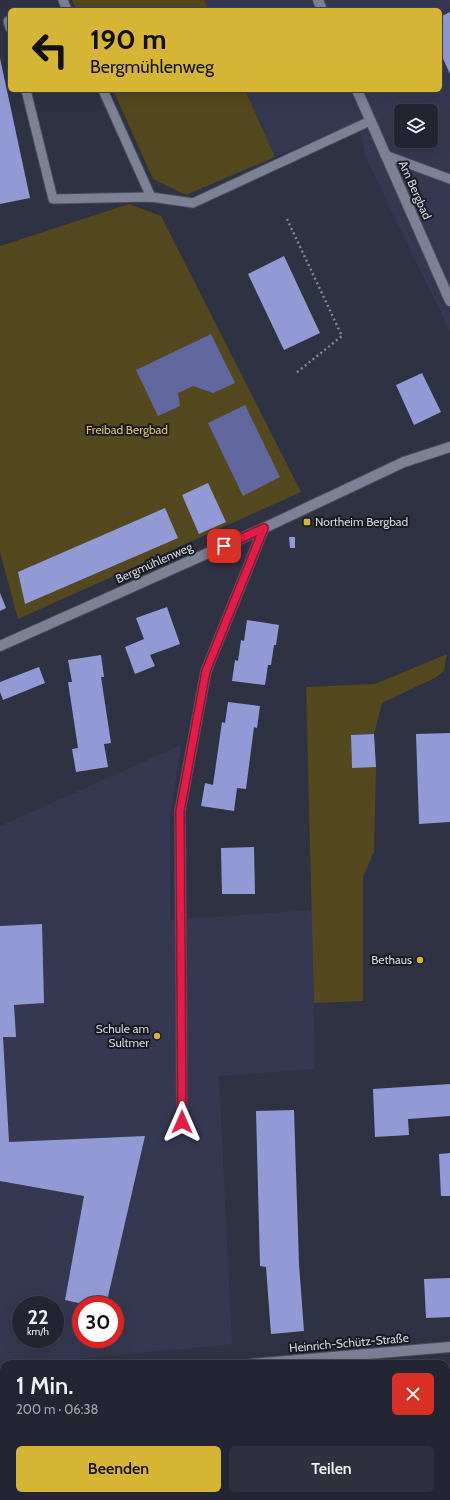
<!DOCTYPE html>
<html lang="de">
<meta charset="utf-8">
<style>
:root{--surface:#232632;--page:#2f323e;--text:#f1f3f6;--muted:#a3a5ac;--line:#40434d;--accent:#d6b534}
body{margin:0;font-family:Cabin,sans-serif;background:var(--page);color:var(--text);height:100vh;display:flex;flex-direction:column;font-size:15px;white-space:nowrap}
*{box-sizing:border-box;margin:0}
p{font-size:13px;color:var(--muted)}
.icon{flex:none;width:22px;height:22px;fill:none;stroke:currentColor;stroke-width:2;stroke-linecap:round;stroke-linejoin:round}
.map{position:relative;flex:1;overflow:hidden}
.side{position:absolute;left:0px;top:1360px;width:450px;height:140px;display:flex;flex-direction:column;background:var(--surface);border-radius:12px 12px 0 0;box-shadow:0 4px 16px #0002,0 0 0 1px var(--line)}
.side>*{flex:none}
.top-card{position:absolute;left:8px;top:8px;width:434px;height:84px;border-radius:6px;box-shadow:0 4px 16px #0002,0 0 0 1px var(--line);background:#d6b534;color:#111;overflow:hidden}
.controls{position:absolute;left:394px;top:104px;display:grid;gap:8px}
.controls a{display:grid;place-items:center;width:44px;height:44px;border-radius:6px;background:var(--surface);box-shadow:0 4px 16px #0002,0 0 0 1px var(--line);font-size:20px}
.speed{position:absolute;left:12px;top:1296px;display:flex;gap:8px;font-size:20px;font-weight:700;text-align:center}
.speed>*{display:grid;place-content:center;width:52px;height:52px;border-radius:50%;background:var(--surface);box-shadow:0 4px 16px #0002,0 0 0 1px var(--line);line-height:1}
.speed small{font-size:10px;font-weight:400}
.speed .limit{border:6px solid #d22;background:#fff;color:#111}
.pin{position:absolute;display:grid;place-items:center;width:34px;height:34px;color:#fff;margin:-17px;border-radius:8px;box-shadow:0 2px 6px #0006}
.me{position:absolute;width:44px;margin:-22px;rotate:0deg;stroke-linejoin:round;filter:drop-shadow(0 0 3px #0008)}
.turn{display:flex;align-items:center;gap:14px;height:84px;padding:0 16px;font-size:18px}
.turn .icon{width:52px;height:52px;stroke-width:2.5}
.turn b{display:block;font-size:28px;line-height:34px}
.round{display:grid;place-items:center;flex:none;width:42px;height:42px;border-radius:6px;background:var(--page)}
.overview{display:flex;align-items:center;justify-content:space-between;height:68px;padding:0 16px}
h1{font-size:24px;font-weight:600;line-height:30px}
.action{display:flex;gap:8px;margin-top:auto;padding:8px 16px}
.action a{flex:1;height:46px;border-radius:6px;background:var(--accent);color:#111;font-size:16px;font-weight:600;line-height:46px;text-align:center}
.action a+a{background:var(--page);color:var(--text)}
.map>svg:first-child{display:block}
.built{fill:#353850;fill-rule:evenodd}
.green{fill:#54481e}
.water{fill:#6168a0}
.building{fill:#929ad6}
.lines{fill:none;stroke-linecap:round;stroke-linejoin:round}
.lane-casing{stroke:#4b4d5c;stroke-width:11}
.street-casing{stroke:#4b4d5c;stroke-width:12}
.path{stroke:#838694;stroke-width:2.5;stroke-dasharray:2 3;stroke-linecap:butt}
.lane{stroke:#7d8195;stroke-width:9}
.street{stroke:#7d8195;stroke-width:10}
.route-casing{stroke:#92132f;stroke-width:10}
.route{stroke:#e11d48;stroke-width:7}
.poi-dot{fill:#d6b534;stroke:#191a22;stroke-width:1.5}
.labels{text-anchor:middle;stroke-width:4;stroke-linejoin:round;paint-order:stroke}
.street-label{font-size:12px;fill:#d2d4e0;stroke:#191a22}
.park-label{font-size:12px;fill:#dac061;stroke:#191a22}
.poi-label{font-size:12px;fill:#d2d4e0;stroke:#191a22;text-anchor:end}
</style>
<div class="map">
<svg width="450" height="1500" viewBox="0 0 450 1500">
<rect width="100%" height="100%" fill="#2f3243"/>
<g class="built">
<path d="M204,0H450V332L366,158L358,123L275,157L245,90H440V10H209ZM401,111H431V141H401Z"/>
<path d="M181,745L170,817V920L312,910L315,1069L219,1076L232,1344L26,1364H4V1366L0,1367V826ZM21,1305H55V1339H21ZM81,1305H115V1339H81Z"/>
</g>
<g class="green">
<path d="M72,0H204L209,10H76Z"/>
<path d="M113,90H245L275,157L186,195L153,179Z"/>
<path d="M129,204L161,216L301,492L18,619L0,552V246Z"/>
<path d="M447,654L444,671L435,678L382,703L374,734L351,735L352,767H376L374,852L363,877V1001L314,1003L306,687L375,684Z"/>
</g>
<g class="water">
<path d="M211,334L235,383L213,393L193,386L178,393L180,406L158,416L136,370Z"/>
<path d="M245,405L280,477L243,496L208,423Z"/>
</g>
<g class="building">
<path d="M450,12V74L440,52V17Z"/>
<path d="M0,58L30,198L0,204Z"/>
<path d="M284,256L320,333L284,350L248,274Z"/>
<path d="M422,373L441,412L414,425L396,385Z"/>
<path d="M208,483L226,522L199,534L182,495Z"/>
<path d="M165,508L178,538L25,604L18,572Z"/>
<path d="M289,537H295V548H290Z"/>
<path d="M0,593L6,608L0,611Z"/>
<path d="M167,607L180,644L150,655L155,666L135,674L125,647L144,639L136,618Z"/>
<path d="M247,620L279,625L276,645H274L271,665H268L265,685L232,681L235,660L238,661L241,640L244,641Z"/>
<path d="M101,655L104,677H101L111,743L104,744L108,767L76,772L72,749L78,748L68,682H72L68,660Z"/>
<path d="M39,667L45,683L3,700L0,692V682Z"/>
<path d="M228,702L260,706L257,728L254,727L246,789L237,788L234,811L201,806L205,783L213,785L222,722L225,723Z"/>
<path d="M450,733V822L419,824L416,734Z"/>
<path d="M374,734L376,767L352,768L351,735Z"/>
<path d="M254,847L255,894H222L221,848Z"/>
<path d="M42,924L44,1003L14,1005L16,1037H3L9,1142L145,1136L106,1305H87L65,1300L84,1196L0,1181V926Z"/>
<path d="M450,1084V1116L408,1119L409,1135L375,1137L373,1089Z"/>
<path d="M294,1110L299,1264L304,1331L271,1334L266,1267L260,1266L256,1111Z"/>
<path d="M450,1153V1196H441L439,1154Z"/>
<path d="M450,1278V1317L426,1318L424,1279Z"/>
<path d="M446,1487H450V1500H434L433,1496H446Z"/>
<path d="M38,1496H69V1498L39,1500Z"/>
<path d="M118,1496H145L146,1499L118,1500Z"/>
<rect x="363" y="1496" width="33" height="4"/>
</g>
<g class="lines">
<g class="lane-casing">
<g id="lane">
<path d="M63,0L67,10"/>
<path d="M8,21L10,28"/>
<path d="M26,90L53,199L151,197L193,203L370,121"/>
<path d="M103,90L151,197"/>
<path d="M385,155L450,179"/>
</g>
</g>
<g class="street-casing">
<g id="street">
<path d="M318,0L322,10"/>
<path d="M357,90L450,301"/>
<path d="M0,646L264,528L404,462L450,447"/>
<path d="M182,1122L180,811L206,671L264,528"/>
<path d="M251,1364L450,1347"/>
<path d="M0,1385H4"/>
<path d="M446,1461H450"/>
<path d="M94,1496V1500"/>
<path d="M340,1500L341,1496"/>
</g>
</g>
<path class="path" d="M287,219L342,336L296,373"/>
<use href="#lane" class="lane"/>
<use href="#street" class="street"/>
</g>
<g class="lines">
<g class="route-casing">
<path id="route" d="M182,1122L180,811L206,671L264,528L224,546"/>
</g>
<use href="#route" class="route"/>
</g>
<g class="poi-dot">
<rect x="303" y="518" width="8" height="8" rx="2"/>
<circle cx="420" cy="960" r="4"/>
<circle cx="157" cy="1036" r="4"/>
</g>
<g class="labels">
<g class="street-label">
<text transform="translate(415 190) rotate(66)" y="4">Am Bergbad</text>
<text transform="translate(154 563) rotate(-24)" y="4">Bergmühlenweg</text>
<text transform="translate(349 1343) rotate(-5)" y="4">Heinrich-Schütz-Straße</text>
</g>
<g class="park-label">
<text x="127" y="434">Freibad Bergbad</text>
</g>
<g class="poi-label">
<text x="315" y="526" text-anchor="start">Northeim Bergbad</text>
<text x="412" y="964">Bethaus</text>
<text x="149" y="1033">Schule am<tspan x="149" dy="14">Sultmer</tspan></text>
</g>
</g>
</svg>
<div class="controls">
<a><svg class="icon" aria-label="layers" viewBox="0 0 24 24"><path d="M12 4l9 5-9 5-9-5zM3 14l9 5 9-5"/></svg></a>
</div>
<div class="speed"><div>22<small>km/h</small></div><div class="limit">30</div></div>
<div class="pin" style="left:224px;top:546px;background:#d93025"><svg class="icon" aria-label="arrive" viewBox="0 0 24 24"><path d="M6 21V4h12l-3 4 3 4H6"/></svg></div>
<svg class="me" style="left:182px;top:1122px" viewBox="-20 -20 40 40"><path d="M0-17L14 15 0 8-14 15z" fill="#e11d48" stroke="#fff" stroke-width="4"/></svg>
<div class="top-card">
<div class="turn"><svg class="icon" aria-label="left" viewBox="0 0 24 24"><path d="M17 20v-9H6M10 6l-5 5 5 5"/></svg><div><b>190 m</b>Bergmühlenweg</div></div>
</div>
<section class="side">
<div class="overview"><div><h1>1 Min.</h1><p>200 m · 06:38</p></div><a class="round" style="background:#d93025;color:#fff"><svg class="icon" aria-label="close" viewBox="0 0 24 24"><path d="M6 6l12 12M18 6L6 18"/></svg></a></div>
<div class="action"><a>Beenden</a><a>Teilen</a></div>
</section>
</div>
